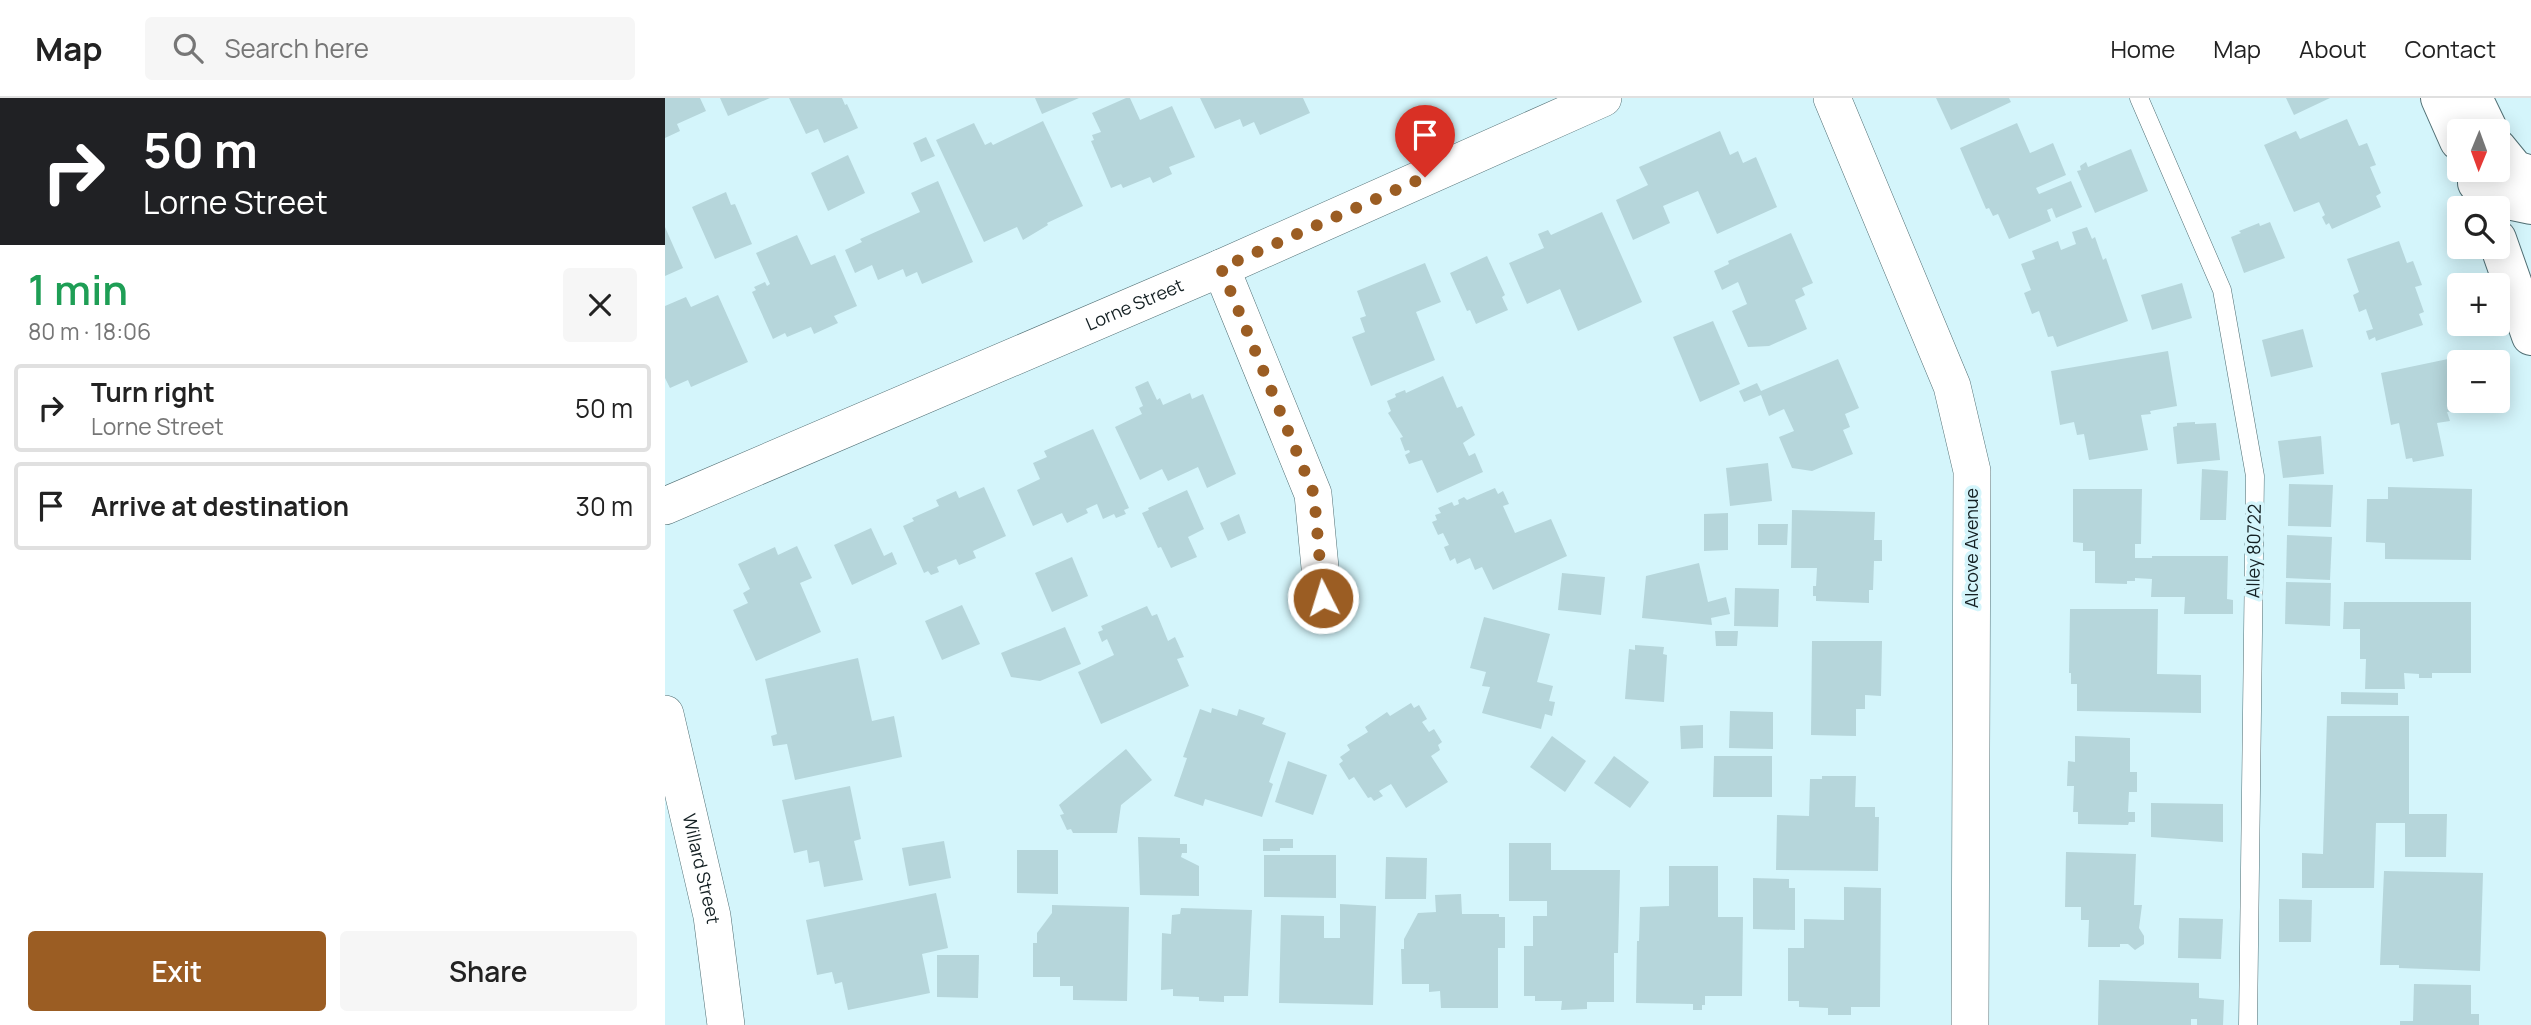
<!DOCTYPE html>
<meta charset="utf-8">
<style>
:root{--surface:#fff;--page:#f6f6f6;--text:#222;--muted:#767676;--line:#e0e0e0;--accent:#9b5d23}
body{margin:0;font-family:Manrope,sans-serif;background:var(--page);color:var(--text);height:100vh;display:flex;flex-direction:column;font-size:26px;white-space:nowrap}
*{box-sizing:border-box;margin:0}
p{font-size:23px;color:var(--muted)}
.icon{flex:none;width:38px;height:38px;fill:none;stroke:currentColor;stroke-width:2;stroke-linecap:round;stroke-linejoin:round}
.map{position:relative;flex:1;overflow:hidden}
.details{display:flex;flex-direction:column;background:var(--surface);width:665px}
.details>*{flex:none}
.top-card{background:#202124;color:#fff;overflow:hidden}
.needle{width:46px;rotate:181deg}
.tools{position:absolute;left:1782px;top:21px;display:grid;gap:14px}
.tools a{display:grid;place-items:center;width:63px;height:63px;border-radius:7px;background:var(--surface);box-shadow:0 4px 18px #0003;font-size:35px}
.pin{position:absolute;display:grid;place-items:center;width:60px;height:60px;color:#fff;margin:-72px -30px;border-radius:50% 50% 50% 0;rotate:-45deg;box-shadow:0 0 7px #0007}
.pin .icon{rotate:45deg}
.me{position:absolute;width:77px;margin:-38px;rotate:355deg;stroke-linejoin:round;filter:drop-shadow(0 0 5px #0008)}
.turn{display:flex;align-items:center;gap:24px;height:147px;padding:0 28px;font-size:32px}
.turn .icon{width:91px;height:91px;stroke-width:2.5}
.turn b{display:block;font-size:49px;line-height:60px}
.round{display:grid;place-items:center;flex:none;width:74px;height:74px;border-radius:7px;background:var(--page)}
.head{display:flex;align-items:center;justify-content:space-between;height:119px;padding:0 28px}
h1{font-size:42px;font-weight:600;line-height:52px;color:#1e9e55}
.button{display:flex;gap:14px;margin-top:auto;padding:14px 28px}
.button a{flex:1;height:80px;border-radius:7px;background:var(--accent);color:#fff;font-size:28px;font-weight:600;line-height:80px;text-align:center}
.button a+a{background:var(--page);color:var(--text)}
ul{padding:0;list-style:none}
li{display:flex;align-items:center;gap:21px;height:88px;margin:0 14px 10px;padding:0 14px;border:4px solid var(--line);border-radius:7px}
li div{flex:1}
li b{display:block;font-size:26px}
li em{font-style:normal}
header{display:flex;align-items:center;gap:42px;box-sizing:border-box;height:98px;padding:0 35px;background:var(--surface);border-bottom:2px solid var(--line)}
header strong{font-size:33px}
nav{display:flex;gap:38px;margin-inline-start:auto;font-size:24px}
.search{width:490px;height:63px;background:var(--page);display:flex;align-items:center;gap:18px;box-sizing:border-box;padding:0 24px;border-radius:7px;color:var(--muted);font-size:26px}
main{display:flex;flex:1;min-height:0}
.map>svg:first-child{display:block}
.building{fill:#b6d6db}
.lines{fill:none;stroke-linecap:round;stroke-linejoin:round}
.lane-casing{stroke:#516f74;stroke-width:19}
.street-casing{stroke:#516f74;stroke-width:38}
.secondary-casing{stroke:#516f74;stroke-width:40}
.lane{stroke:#fff;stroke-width:18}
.street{stroke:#fff;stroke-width:37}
.secondary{stroke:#fff;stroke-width:38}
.route{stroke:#9b5d23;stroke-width:12;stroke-dasharray:0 21.6}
.labels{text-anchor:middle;stroke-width:7;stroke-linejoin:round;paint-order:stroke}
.street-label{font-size:18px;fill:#142023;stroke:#d4f5fb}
</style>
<header>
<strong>Map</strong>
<div class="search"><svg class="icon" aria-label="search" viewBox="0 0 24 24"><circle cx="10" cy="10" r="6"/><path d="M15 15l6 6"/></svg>Search here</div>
<nav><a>Home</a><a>Map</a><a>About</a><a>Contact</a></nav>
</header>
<main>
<section class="details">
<div class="top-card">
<div class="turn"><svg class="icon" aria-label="right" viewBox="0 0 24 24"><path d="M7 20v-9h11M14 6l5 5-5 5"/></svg><div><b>50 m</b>Lorne Street</div></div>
</div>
<div class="head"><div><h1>1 min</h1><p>80 m · 18:06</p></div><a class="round"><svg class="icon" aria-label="close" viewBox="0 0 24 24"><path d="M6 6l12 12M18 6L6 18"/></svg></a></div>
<ul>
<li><svg class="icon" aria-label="right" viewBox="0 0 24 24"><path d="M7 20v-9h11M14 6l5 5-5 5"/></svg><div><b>Turn right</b><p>Lorne Street</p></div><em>50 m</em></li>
<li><svg class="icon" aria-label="arrive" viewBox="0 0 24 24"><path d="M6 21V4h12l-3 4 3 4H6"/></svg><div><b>Arrive at destination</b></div><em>30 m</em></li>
</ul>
<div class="button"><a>Exit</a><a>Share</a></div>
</section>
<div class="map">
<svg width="1866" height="927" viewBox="0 0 1866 927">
<rect width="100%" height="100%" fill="#d4f5fb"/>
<g class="building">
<path d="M0,0H35L41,13L12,26L15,33L0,40Z"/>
<path d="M55,0H105L63,18Z"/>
<path d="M124,0H177L180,7L182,6L193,30L159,45L153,31L141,36Z"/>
<path d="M370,0H414L377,16Z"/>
<path d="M461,0H465L475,22L507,8L530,59L504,69L507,76L488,85L485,79L458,90L456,86L446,90L426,43L429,42L427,37L436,34L427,15Z"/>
<path d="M535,0H638L645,15L595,37L589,24L578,29L575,21L550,31Z"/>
<path d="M1271,0H1344L1346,4L1286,32Z"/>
<path d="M1621,0H1665L1629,17Z"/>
<path d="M1682,21L1694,48L1702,45L1711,67L1705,69L1716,95L1711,98L1716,109L1667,131L1664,125L1661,127L1657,119L1660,117L1654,104L1629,114L1599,47L1631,33L1635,41Z"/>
<path d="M378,23L418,108L382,125L383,127L358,142L352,129L319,144L271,42L309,25L320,47L326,44L328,47Z"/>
<path d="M1352,25L1365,55L1388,45L1401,77L1371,90L1374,96L1406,83L1417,109L1391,120L1387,110L1382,112L1386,123L1344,141L1333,116L1328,118L1324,110L1321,111L1295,50Z"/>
<path d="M1055,33L1065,57L1073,53L1078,65L1091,59L1112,109L1052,136L1033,93L998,108L1005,125L968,142L951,102L983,87L974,69Z"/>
<path d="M261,39L270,58L256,64L248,45Z"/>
<path d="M1466,51L1483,93L1430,115L1412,73L1416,72L1415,68L1421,64L1423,69Z"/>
<path d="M183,57L200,95L163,113L146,75Z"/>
<path d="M273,83L308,164L257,186L252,174L241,179L238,171L213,182L207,167L190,175L180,152L197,144L195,141L255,114L246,95Z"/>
<path d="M61,94L66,107L70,106L87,146L50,161L27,109Z"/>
<path d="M937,114L977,204L913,233L895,191L862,206L844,165L879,150L873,136L883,132L886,137Z"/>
<path d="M1605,124L1620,160L1579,175L1566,139L1576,135L1574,133L1594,125L1595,128Z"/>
<path d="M0,129L18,170L0,178Z"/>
<path d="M1422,129L1427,141L1430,139L1438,162L1441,160L1463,223L1392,249L1388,238L1383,239L1374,213L1367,216L1359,195L1366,192L1356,166L1370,161L1367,153L1393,143L1396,152L1411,146L1407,134Z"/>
<path d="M1126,135L1148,185L1137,190L1140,197L1130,202L1142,231L1104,248L1083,249L1067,213L1082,206L1073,184L1057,192L1049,173L1064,166L1063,163Z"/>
<path d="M132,137L146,167L170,157L192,208L169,218L173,225L149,236L146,229L122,239L120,235L108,241L87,194L91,192L89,189L100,184L102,188L105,186L91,155Z"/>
<path d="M1734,143L1742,165L1748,163L1757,187L1750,189L1759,214L1754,216L1758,227L1711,243L1710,239L1704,242L1701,233L1708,231L1701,211L1694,214L1688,197L1694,194L1682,161Z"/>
<path d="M822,158L840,197L837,199L843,212L811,226L805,212L802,213L785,175Z"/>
<path d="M760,165L776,204L751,214L770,262L706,288L687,239L700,234L695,220L701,218L692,193Z"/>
<path d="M1517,185L1527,220L1487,232L1476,197Z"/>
<path d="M53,197L83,264L26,289L23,282L5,290L0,280V208L21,199L26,209Z"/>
<path d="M1048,223L1075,286L1035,304L1008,239Z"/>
<path d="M1638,231L1648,269L1606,279L1597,242Z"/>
<path d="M1503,253L1512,308L1485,313L1486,316L1476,317L1483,352L1424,362L1419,336L1412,337L1409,324L1395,327L1386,273Z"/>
<path d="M1173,261L1194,310L1180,316L1185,329L1178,332L1188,356L1147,373L1127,370L1114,339L1129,333L1119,311L1104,318L1096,297L1079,304L1074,293L1092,285L1096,293Z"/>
<path d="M1783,261L1794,312L1782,314L1785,323L1772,325L1779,358L1748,364L1747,360L1741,361L1734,325L1726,327L1716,275Z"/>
<path d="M778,278L792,310L797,308L810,337L798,345L804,358L810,355L818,374L772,395L757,362L744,366L740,357L745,354L744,352L740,353L735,340L738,339L723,315L726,313L722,303L731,299L730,296L740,292L741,295Z"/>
<path d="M483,283L492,302L495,300L498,307L525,295L527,301L538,296L571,376L542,390L533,369L503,383L497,371L475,382L450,329L477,316L474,310L478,308L470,289Z"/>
<path d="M1530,324V326L1551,325L1555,362L1512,366L1508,329L1512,328V325Z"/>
<path d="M428,331L464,410L459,412L461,416L451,420L449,416L438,421L432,406L421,411L423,415L402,425L397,415L368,428L352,392L375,381L368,365L382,359L379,353Z"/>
<path d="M1656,338L1659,376L1618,380L1613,343Z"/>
<path d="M1103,365L1107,403L1065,408L1061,370Z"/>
<path d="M1537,371L1563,373L1561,422H1535Z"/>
<path d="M1624,386L1668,387L1666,429L1623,428Z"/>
<path d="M319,389L341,438L308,453L311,460L294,467L291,461L272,469L274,474L266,477L263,473L259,475L238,428L249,423L247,420L274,408L271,402L291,393L294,400Z"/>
<path d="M1723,389L1807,391L1806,462L1720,461V445L1701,444L1702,401H1723Z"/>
<path d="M830,390L833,396L838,393L844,406L838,408L850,435L886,421L902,458L828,492L817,469L810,472L805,460L792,466L790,460L785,463L779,449L784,447L778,435L773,437L767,424L772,422L770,417L776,415L773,410L787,404L789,408L794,406L793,402L799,399L802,402Z"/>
<path d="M1408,391H1477L1476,446H1470V460H1487V458H1563L1562,501L1568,502V516H1519L1520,499H1486L1487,481L1470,480V483H1462V486L1430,485V453H1418V445L1408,444Z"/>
<path d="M522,392L539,431L523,439L532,459L506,470L496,449L493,450L477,415L484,412L483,410Z"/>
<path d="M1127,412L1210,414L1209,442H1217V463H1209L1208,492H1204V505L1151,503V498H1148V488H1151L1152,470H1126Z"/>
<path d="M1063,415V452L1039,453V416Z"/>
<path d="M574,416L581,435L563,443L555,425Z"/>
<path d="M1093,426H1123L1122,447H1093Z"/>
<path d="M206,430L219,458L227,454L232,466L187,487L169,447Z"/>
<path d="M1622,437L1667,439L1665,482L1621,480Z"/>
<path d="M132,448L147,480L135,485L156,534L91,563L68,512L83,505L78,495L85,491L73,466L110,449L113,457Z"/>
<path d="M407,459L423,498L387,514L370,475Z"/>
<path d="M1034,465L1043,504L1061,499L1065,516L1046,520L1047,527L977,520L981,478Z"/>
<path d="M897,475L940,479L936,517L893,512Z"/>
<path d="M1621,484L1666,485L1665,528L1620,526Z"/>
<path d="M1070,490L1114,491L1113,529L1069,528Z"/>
<path d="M1679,504H1806V575H1767V580H1754V576L1739,575L1740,591H1700L1701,561H1695V531H1678Z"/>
<path d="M297,507L315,546L277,562L260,523Z"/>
<path d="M482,508L487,518L492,516L503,543L510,539L519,559L512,561L524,588L436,626L413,574L449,557L442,541L437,544L433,534L438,532L436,528Z"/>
<path d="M1405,511H1493L1492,576L1536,577V615L1412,613V586H1406V575H1404Z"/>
<path d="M819,519L885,536L872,584L888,588L884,603L890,604L887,618L880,616L876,631L817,615L825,589L817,588L821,574L805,570Z"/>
<path d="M400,529L416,566L375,583L346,579L336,555Z"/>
<path d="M1050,533H1073L1072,548H1051Z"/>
<path d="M1147,543H1217L1216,598L1200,597V611H1191V638L1146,637Z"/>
<path d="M970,547L999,549L998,556L1002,557L999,604L960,601L964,551L970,552Z"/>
<path d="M193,560L207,623L229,618L237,659L130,682L122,646L108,648L106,638L112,636L100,581Z"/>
<path d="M1676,594L1733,595V607L1676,606Z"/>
<path d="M746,605L749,610L754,607L762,621L757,624L764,634L769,631L777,644L773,647L775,652L766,658L783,684L741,710L726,686L714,693L718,698L709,703L706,699L703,700L689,679L684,682L674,666L678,663L675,659L685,652L682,647L703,634L700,629L722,614L725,618Z"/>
<path d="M547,610L572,618L574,611L600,620L597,626L621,635L604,684L608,686L597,719L540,701L538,708L509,698L522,660L518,659L535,611L546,615Z"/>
<path d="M1065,613L1108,614V651L1064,650Z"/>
<path d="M1662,618H1744V716H1782L1781,759H1740V725H1711L1709,790H1637V755L1658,756Z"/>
<path d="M1038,627V650L1016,651L1015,628Z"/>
<path d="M887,638L921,663L900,694L865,669Z"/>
<path d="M1410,638L1465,640V674H1472V694H1464L1463,714H1470V724H1464L1463,727L1413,726V714H1408L1409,688H1402L1403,663L1410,664Z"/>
<path d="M461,651L487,682L456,707L452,735H408L406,731L402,732L395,717L399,716L394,707Z"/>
<path d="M949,658L984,684L965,710L929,685Z"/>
<path d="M1049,658H1107V699H1048Z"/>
<path d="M623,663L662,677L648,717L610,704Z"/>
<path d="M1157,678H1191L1190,709H1210V719H1214L1213,773L1111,772L1112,717L1144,718L1145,681H1157Z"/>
<path d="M185,688L196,741L189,743L198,782L159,789L154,763L144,765L142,752L129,755L117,702Z"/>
<path d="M1486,705L1558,706V744L1486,739Z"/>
<path d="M473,739L515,740V746H522V755H517L516,759L534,768V798L475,797Z"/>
<path d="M598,741H628V750H615V753H598Z"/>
<path d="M279,743L286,780L244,788L237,750Z"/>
<path d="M844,745H886V772H955L953,855H949V904H922V911L896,912L897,903H870V898H859V848H868V818H882V803H844Z"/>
<path d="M352,752H393V796L352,795Z"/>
<path d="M1401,754L1471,756L1469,807H1477L1474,830L1479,838V846L1470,852L1463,846H1455V849H1423L1424,822H1416V809H1400Z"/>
<path d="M599,757H671V800L599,799Z"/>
<path d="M721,759L762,760L761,801H720Z"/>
<path d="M1004,768H1053V819H1078L1077,898H1040V907H1037V912H1028V906L971,905L972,843H974L975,809L1004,808Z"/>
<path d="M1719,773L1818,775L1815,873L1734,870V867H1715Z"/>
<path d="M1088,780L1124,781V790H1130V832L1088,831Z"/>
<path d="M1179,789L1216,790L1215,909H1186V917H1163V910L1134,909V903H1123V850H1139V821L1179,822Z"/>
<path d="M271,795L283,850L257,856L265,895L183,912L177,884L170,886L167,874L152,877L141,822Z"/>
<path d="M796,796L797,816H834V819H840V850H833V910H776L775,893L764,894V886H737L736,851H739V841L753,815L771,814L770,797Z"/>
<path d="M1614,801L1647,802L1646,844H1614Z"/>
<path d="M675,806L711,808L708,907L614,905L616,817L659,818V840H675Z"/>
<path d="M387,807L464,809L462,903L408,902V888H395V879H368V845H372V835L387,815Z"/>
<path d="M516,810L587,812L583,898H559V904L534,903V899L508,898V891L496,892L497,835L506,836L507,817L515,816Z"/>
<path d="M1514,820L1558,821L1556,861L1513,860Z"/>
<path d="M272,857H314L313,900L272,899Z"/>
<path d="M1434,882L1534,885V900L1559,902L1558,927H1532V921H1526V927H1433Z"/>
<path d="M1749,886L1806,887V916H1814V927H1735V923H1748Z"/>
</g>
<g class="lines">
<g class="lane-casing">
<path id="lane" d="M1474,0L1557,192L1590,378L1583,927"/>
</g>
<g class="street-casing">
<g id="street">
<path d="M1167,0L1287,288L1307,373L1305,927"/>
<path d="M556,170L648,396L658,501"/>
<path id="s1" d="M0,408L556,170L938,0"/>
<path id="s2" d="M0,616L47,818L61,927"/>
</g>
</g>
<g class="secondary-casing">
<g id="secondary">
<path d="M1775,0L1794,43"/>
<path d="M1808,0L1824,33"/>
<path d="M1832,50L1850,72L1866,77"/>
<path d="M1812,85L1847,103L1866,107"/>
<path d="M1832,141L1866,238"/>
</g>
</g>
<use href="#lane" class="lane"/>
<use href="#street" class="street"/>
<use href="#secondary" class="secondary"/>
</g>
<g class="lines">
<path class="route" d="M658,500L649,396L556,170L760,79"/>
</g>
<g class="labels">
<g class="street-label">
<text dy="6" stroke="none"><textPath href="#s1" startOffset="511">Lorne Street</textPath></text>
<text transform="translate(1307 450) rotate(-90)" y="6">Alcove Avenue</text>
<text transform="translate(1589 453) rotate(-89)" y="6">Alley 80722</text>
<text dy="6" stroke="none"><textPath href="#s2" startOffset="159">Willard Street</textPath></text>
</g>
</g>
</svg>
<div class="tools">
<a><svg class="needle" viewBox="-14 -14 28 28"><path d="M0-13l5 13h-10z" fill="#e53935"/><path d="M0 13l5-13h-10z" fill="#767676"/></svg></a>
<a><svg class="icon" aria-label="search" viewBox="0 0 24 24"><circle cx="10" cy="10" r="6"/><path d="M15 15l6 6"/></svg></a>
<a>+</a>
<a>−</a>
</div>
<div class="pin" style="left:760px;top:79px;background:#d93025"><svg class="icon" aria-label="arrive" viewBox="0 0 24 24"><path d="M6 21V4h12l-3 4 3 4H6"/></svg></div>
<svg class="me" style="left:658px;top:500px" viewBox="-20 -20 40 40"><circle r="17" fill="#9b5d23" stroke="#fff" stroke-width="3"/><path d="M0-11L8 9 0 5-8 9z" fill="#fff"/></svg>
</div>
</main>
